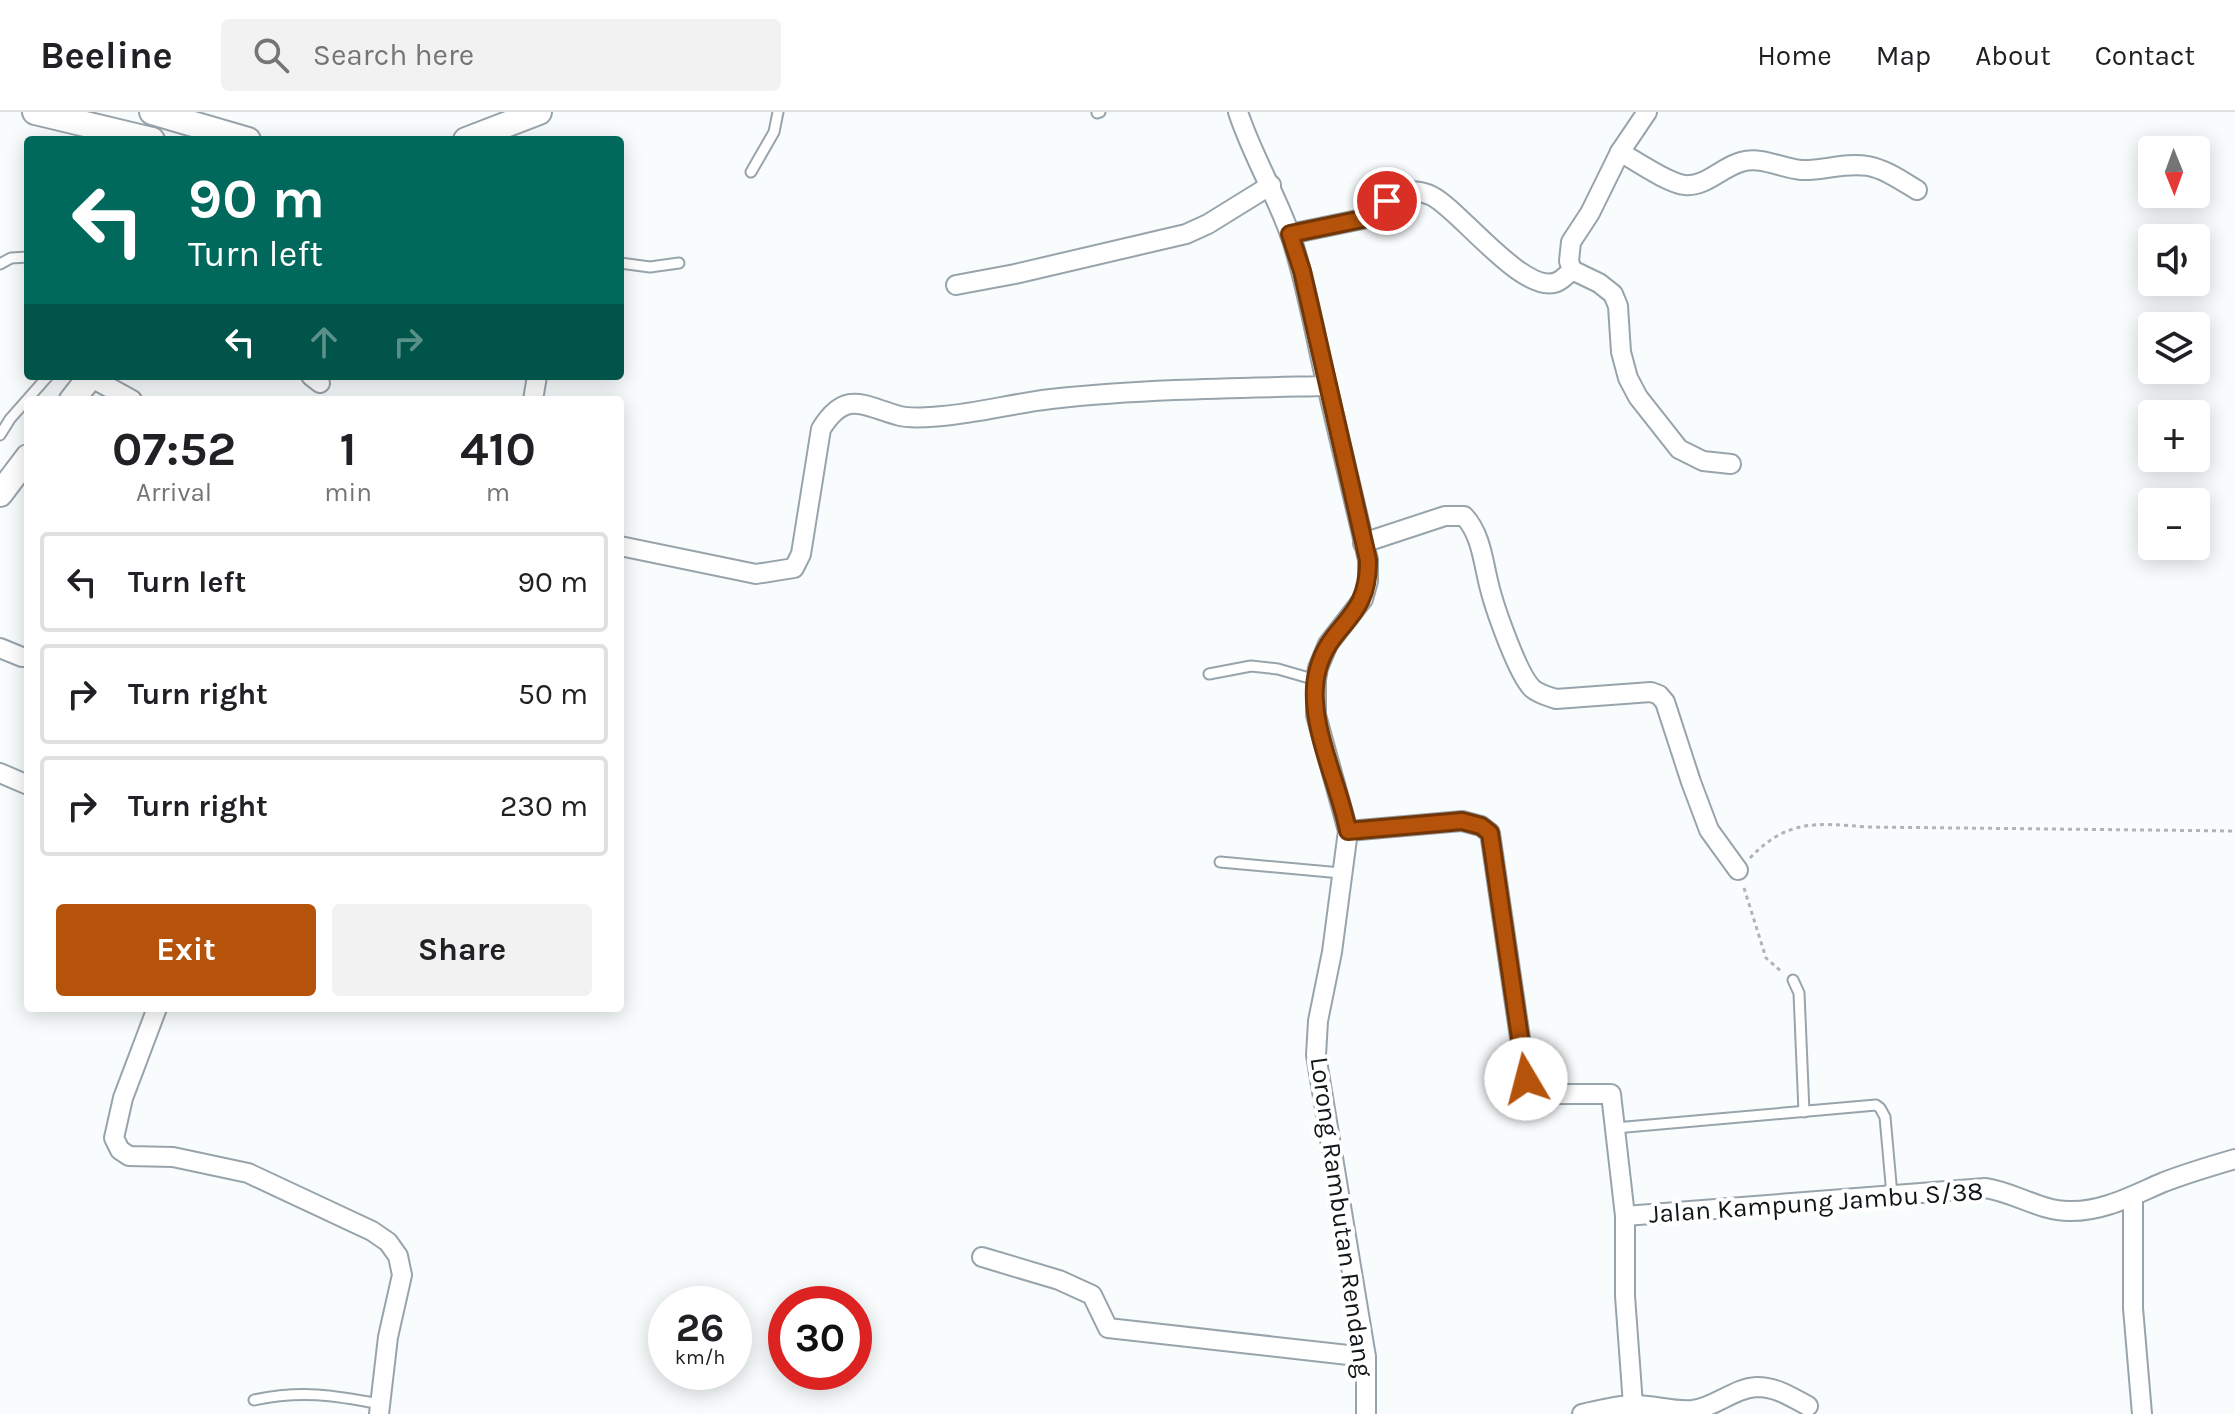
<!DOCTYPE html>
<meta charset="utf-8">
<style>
:root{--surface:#fff;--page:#f2f2f2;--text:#202124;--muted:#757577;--line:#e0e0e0;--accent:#b45309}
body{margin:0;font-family:Karla,sans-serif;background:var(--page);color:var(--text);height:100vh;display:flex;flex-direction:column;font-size:30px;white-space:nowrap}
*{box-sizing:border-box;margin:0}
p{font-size:26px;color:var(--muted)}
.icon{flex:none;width:44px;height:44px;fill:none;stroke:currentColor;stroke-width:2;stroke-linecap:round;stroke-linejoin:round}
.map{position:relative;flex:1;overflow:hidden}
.drawer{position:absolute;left:24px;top:284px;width:600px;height:616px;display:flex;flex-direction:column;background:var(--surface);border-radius:8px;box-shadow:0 4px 20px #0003}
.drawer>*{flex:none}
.top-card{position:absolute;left:24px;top:24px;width:600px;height:244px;border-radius:8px;box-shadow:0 4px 20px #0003;background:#00695c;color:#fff;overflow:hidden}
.needle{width:52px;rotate:179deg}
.controls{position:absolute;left:2138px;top:24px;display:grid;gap:16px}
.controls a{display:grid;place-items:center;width:72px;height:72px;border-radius:8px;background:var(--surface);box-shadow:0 4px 20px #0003;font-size:40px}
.speed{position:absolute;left:648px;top:1174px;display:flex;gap:16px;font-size:40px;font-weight:700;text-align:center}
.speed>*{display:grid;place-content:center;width:104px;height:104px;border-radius:50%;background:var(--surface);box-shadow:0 4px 20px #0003;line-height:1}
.speed small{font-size:20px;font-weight:400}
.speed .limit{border:12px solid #d22;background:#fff;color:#111}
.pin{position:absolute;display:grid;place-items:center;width:68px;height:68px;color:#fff;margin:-34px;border:4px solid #fff;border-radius:50%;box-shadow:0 2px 8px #0007}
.me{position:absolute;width:88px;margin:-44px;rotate:352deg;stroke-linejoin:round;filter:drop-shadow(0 0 6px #0008)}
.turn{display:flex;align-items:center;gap:28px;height:168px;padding:0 32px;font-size:36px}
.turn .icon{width:104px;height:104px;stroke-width:2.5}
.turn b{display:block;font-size:56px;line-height:68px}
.lanes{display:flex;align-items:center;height:76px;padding:0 32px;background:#0003;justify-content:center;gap:40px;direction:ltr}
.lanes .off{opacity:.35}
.eta{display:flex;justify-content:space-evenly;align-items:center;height:136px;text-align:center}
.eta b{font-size:48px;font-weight:700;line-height:56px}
.primary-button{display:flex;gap:16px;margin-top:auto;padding:16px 32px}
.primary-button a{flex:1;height:92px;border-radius:8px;background:var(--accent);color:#fff;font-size:32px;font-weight:700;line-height:92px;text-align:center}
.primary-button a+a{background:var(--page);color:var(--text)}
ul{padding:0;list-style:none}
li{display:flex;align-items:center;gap:24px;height:100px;margin:0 16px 12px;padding:0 16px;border:4px solid var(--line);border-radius:8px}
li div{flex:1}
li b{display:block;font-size:30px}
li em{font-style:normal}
header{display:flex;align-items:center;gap:48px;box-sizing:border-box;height:112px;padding:0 40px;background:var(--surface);border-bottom:2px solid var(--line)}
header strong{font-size:38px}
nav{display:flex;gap:44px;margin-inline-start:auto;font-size:28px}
.search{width:560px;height:72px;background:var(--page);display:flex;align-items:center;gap:20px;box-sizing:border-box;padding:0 28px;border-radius:8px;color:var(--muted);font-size:30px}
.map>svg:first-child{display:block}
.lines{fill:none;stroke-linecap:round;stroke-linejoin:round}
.lane-casing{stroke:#98a4ac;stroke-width:13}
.street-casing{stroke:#98a4ac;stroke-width:22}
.secondary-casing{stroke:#98a4ac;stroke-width:28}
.path{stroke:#b0b4b5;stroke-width:3;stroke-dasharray:4 4;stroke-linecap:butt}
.lane{stroke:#fff;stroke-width:9}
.street{stroke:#fff;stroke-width:18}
.secondary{stroke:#fff;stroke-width:24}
.route-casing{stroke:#753606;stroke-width:20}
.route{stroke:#b45309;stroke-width:14}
.labels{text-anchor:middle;stroke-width:8;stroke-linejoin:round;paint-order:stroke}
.street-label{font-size:26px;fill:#111619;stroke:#fff}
</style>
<header>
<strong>Beeline</strong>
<div class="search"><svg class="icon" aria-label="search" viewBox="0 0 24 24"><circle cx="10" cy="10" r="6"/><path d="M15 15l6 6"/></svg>Search here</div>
<nav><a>Home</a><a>Map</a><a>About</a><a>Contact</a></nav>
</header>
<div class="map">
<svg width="2235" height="1302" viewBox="0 0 2235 1302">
<rect width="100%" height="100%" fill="#f9fcfd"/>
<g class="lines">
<g class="lane-casing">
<g id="lane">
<path d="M1097,1L1100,0"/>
<path d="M751,60L774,20L778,0"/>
<path d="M620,151L650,155L679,151"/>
<path d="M0,152L11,146L28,145"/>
<path d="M0,323L10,307L48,264"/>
<path d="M1209,562L1251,554L1278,557L1316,568"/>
<path d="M1220,750L1341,761"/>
<path d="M1793,868L1799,881L1804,1000"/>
<path d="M1615,1016L1876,993L1880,996L1885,1005L1892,1083"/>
<path d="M254,1288C301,1278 333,1283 380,1292"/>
</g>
</g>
<g class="street-casing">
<g id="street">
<path d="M1647,0L1620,40L1590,101L1571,130L1569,149L1572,158L1599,171L1613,182L1618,194L1621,240L1628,266L1638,285L1679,337L1703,349L1731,352"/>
<path d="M1620,40C1636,49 1669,72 1685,73C1706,75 1722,55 1741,50C1762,44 1780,56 1801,58C1823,59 1845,50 1868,54C1885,57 1902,69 1917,78"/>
<path d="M1290,122L1377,104L1395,79C1408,79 1420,78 1432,84C1460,98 1524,184 1557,170C1562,168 1568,162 1572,158"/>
<path d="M956,173L1015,162L1186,122L1208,112L1271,73"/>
<path d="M311,264L320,271"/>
<path d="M90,265L132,288"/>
<path d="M1327,274L1368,448V469L1363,487L1328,532L1318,556L1316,568V603L1348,719L1332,840L1318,909L1316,943L1366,1245V1302"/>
<path d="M533,288L537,264"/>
<path d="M1363,431L1445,404H1464C1481,422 1483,449 1489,473C1494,494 1518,564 1533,577C1539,582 1547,584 1556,587L1651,580L1659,583L1665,590L1691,670L1709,718L1738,758"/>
<path d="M620,434L756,462L794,456L801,442L821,317C846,277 863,294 900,304C912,307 929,305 942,304C979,301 1015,291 1051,287C1142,277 1235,276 1327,274C1315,224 1307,173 1291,125C1276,82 1252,43 1238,0"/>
<path d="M0,536L22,545H28"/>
<path d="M0,661L28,673"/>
<path d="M1348,719L1462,709L1481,714L1490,721L1526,967L1533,977L1541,982H1611L1625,1104V1184L1633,1293"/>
<path d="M157,896L123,986L114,1026L120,1038L129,1044L173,1045L248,1061L372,1119L388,1130L398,1144L402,1163L388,1225L379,1302"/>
<path d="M2133,1086V1196L2142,1302"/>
<path d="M1625,1104L1985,1076C2014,1080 2040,1099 2069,1099C2103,1100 2133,1083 2164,1070C2187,1061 2211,1054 2235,1047"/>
<path d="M982,1145L1059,1168L1092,1183L1108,1216L1366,1245"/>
<path d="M1582,1302C1598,1298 1615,1294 1631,1293C1652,1292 1672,1300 1693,1298C1716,1295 1734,1276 1757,1275C1777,1275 1791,1285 1808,1294"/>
</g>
</g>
<g class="secondary-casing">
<g id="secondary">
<path d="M35,0L152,28"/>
<path d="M152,0L248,28"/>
<path d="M466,28L539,0"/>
<path d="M72,288L91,264"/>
<path d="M0,382L28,345"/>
</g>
</g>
<g class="path">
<path d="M1750,746C1787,707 1816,711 1867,715L2235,719"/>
<path d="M1744,776L1766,846L1783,861"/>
</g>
<use href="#lane" class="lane"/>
<use href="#street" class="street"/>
<use href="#secondary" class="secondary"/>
</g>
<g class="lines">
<g class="route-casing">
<path id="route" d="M1387,89L1377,104L1290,122L1302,159L1368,448C1369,509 1331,509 1318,557C1304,606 1339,670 1348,719L1462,709L1481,714L1490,721L1526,967"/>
</g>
<use href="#route" class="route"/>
</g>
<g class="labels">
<g class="street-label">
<text transform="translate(1816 1090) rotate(-4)" y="9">Jalan Kampung Jambu S/38</text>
<text transform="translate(1342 1105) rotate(82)" y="9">Lorong Rambutan Rendang</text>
</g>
</g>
</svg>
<div class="controls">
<a><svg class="needle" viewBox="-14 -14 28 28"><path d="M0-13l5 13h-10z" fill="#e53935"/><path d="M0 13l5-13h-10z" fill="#757577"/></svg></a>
<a><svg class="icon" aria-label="sound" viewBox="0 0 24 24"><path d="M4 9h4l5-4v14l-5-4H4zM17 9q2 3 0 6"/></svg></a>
<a><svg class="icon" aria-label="layers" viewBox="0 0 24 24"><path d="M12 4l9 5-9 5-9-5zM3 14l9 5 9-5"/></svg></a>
<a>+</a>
<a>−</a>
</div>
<div class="speed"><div>26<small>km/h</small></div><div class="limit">30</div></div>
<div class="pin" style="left:1387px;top:89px;background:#d93025"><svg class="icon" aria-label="arrive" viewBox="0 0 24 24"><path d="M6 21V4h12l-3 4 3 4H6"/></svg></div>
<svg class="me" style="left:1526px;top:967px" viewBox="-20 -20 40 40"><circle r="19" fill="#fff"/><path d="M0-13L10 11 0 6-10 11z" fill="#b45309"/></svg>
<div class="top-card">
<div class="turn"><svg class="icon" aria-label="left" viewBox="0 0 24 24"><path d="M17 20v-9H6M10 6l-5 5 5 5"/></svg><div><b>90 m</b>Turn left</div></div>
<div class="lanes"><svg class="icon" aria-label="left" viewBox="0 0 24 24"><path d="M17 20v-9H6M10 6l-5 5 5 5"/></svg><svg class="icon off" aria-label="ahead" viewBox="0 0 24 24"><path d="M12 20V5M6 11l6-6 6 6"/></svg><svg class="icon off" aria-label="right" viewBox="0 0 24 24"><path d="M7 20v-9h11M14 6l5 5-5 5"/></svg></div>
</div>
<section class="drawer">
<div class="eta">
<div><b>07:52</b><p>Arrival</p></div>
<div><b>1</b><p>min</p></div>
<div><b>410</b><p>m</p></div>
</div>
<ul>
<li><svg class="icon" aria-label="left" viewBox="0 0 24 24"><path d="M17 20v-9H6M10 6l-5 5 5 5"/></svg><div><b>Turn left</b></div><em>90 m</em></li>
<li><svg class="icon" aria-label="right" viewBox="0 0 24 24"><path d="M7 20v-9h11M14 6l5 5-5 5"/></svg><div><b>Turn right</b></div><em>50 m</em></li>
<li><svg class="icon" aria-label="right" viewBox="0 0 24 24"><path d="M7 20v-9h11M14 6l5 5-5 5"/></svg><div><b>Turn right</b></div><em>230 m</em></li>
</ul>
<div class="primary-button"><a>Exit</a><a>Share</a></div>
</section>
</div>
